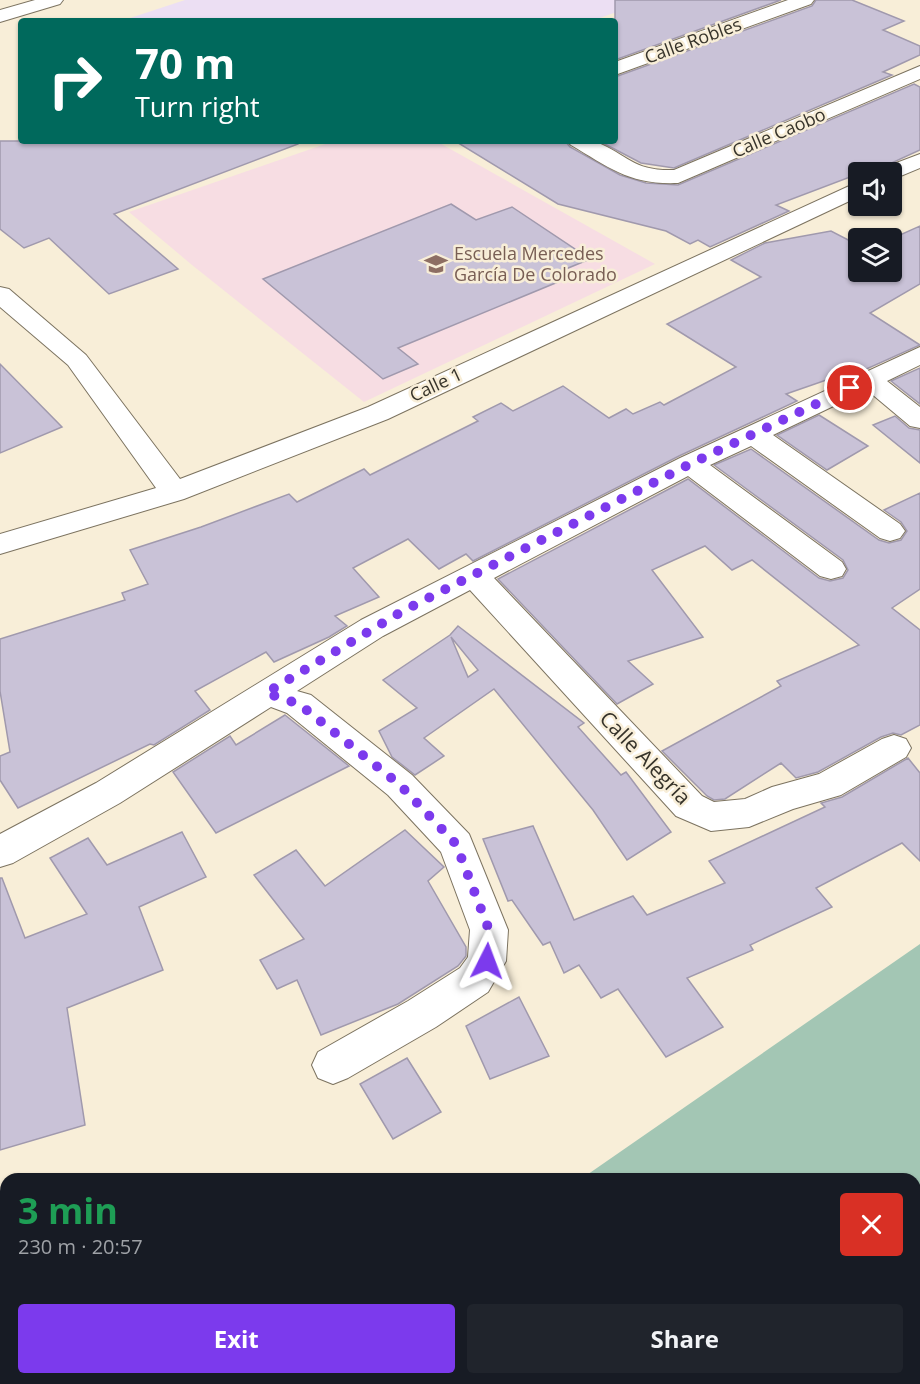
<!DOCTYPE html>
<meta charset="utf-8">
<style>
:root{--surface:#171b24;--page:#20242c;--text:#f1f3f6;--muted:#9ea1a6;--accent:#7c3aed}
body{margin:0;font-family:"Open Sans",sans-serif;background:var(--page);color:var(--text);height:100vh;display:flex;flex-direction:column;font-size:22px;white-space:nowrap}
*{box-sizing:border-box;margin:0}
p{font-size:20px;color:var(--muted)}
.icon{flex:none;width:33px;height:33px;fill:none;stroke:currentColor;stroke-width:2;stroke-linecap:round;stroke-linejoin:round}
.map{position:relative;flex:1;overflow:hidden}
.details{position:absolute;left:0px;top:1173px;width:921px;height:212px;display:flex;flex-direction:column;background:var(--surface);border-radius:18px 18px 0 0;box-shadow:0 2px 4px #0004}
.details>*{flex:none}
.banner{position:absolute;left:18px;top:18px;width:600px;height:126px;border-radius:6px;box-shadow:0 2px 4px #0004;background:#00695c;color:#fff;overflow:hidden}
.fabs{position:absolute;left:848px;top:162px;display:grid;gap:12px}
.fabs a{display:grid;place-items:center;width:54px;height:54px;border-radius:6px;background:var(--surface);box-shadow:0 2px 4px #0004;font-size:30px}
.pin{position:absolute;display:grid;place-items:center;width:51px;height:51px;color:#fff;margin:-26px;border:3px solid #fff;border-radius:50%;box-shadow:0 2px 6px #0007}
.me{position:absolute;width:66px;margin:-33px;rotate:3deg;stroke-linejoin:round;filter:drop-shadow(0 0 4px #0008)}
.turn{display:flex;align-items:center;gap:21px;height:126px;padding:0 18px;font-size:27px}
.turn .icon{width:78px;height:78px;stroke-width:2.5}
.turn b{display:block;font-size:42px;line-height:51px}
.round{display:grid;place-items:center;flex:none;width:63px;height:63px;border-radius:6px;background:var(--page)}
.overview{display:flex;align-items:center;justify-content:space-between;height:102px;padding:0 18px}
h1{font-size:36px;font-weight:700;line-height:45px;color:#1e9e55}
.primary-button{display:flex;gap:12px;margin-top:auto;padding:12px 18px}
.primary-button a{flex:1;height:69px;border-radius:6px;background:var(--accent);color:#fff;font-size:24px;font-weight:700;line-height:69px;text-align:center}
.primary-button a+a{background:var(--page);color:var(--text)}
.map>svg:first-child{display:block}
.industrial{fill:#ecdff3}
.education{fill:#f7dde3}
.green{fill:#a3c6b4}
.building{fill:#c9c2d7;stroke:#a099ad;stroke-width:1.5;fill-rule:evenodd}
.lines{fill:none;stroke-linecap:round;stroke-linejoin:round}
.minor-casing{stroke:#7c7360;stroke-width:2}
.minor{fill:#fff;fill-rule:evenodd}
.route{stroke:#7c3aed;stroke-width:10;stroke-dasharray:0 18}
.labels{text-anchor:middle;stroke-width:5;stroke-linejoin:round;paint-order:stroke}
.far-street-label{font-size:18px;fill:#36332a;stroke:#f8eed8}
.far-education-label{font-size:18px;fill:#785e54;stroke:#f8eed8;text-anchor:start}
.street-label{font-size:21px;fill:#36332a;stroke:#f8eed8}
</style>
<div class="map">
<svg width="920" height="1384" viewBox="0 0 920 1384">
<rect width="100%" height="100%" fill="#f8eed8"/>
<path class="industrial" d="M185,0H651L591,21H121Z"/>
<path class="education" d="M334,141H436L655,264L364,402L192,265L129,212Z"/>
<path class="green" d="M920,944V1384H285L293,1378H915V1179H581Z"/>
<g class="building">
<path d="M615,0H781L615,60Z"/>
<path d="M816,0H852L904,21L883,30L920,46V55L883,72L892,75L674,168L641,163L599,141H615V77L812,6Z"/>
<path d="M914,84L920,87V150L872,172H858V174L776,205L789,211L710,247L698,240L690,244L666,231L558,204L455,141H565L570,147L620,175L646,183L678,185Z"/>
<path d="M0,141H298V144L114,214L178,269L109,294L49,238L24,248L0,229Z"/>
<path d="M451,204L476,220L512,207L590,259L561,271L570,277L398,348L418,364L383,379L263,279Z"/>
<path d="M920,226V284L870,313L920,345L862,371L858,369L786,394L797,401L679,456L473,561L466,554L439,569L408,539L353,568L379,597L335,616L347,626L329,637L274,662L266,652L195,691L210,710L154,745L150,744L18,808L0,780V756L10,752L0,691V639L125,600L122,593L148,584L130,550L201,527L289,494L297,502L364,469L370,475L478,421L473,417L501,403L513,411L563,386L609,418L626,409L633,414L660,402L664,405L736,367L667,324L761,277L731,260L765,243L831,231L858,245V272H891V239Z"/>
<path d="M0,364L62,427L0,453Z"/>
<path d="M920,368V404L891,381Z"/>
<path d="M819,415L868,446L827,470L777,435Z"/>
<path d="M895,416L909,428L920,430V463L873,425Z"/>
<path d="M751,449L879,540L889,543L901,540L907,531L901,522L884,510L920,493V589L892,608L920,630V725L901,735L893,733L881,737L818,772L796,778L781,763L725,799L714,800L707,796L662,751L781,686L777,681L859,645L752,560L732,570L705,546L652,570L703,637L628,661L653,684L617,704L498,579L688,479L819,578L830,581L843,578L848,570L843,560L714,465Z"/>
<path d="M458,626L584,723L578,727L621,775L626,772L671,832L627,860L593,810L494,689L424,738L444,756L415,775L392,757L379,731L417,708L383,680L450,635ZM451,637L478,670L468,677Z"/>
<path d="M285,715L349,766L216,833L173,772L230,736L236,745Z"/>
<path d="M908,758L920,773V861L902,843L816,888L832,907L750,945L753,950L687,978L723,1027L666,1057L618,989L601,998L579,965L564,973L550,942L543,945L512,900L508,901L483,839L533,826L574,920L633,896L647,915L725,883L709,861L825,807L821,803L842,797Z"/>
<path d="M405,830L444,867L428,881L466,947V956L458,966L398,1004L321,1035L297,980L277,989L260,960L304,939L254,875L296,850L325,886Z"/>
<path d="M182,832L206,877L139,907L163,970L67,1008L85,1125L0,1150V878H2L25,938L87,914L50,858L88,838L107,865Z"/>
<path d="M519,997L549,1056L490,1079L466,1026Z"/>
<path d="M407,1058L441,1112L393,1139L360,1084Z"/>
</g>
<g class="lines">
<g class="minor-casing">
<g id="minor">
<path d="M35,0H63L60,4L0,22V10Z"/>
<path d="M788,0H814L811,4L615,75V62Z"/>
<path d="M920,66V79L678,183C630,185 610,168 571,145L567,141C576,141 588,139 596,142C630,156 632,171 674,170Z"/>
<path d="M920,154V168L891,180V172H880L883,168Z"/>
<path d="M858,182V197L388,419L184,499L0,554V534L156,488L68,365L0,307V287L9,289L86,355L180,479L368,407Z"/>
<path d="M920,347V365L887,381L920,407V428L910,426L867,390L773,435L900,524L905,531L900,538L890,541L880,538L751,446L710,465L842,562L846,569L842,576L831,579L820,576L688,476L494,578L702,796L714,802L745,799L772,787L819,774L882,739L894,735L906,739L911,748L906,757L841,795L793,809L749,827L711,831L676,816L470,590L383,636L297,691L311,695L412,775L469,834L508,930L506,961L488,992L436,1027L348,1078L333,1084L318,1078L312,1065L318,1052L408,1001L460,968L468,957L470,930L441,852L388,795L287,713L271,707L120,803L13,863L0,867V834L96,783L361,620L680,458Z"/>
</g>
</g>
<use href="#minor" class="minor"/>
</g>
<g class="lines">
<path class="route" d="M487,961L489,930L456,844L400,785L299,704L266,693L403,611L690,464L850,388"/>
</g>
<defs>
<g id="school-bare" transform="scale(1.8)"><path d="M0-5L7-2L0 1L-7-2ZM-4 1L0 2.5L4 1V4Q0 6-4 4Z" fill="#8d6e63" stroke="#f8eed8" stroke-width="2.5" paint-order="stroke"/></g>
</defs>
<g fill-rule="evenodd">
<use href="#school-bare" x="436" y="264"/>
</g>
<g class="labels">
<g class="far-street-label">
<text transform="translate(693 41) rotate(-20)" y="6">Calle Robles</text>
<text transform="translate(779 133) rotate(-23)" y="6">Calle Caobo</text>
<text transform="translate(436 385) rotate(-25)" y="6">Calle 1</text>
</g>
<g class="far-education-label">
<text x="454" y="260">Escuela Mercedes<tspan x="454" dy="21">García De Colorado</tspan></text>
</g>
<g class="street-label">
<text transform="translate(645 758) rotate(46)" y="7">Calle Alegría</text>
</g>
</g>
</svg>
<div class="fabs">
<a><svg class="icon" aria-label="sound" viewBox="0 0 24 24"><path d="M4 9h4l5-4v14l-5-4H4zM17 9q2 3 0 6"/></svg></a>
<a><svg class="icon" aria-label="layers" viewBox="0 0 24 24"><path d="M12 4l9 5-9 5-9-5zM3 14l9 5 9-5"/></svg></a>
</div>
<div class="pin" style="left:850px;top:388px;background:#d93025"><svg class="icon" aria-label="arrive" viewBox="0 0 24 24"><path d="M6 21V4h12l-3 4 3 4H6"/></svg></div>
<svg class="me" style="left:487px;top:961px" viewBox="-20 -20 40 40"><path d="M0-17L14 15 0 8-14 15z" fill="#7c3aed" stroke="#fff" stroke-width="4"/></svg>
<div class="banner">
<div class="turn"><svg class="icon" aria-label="right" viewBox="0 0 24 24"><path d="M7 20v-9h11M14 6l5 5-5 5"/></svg><div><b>70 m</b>Turn right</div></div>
</div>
<section class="details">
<div class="overview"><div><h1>3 min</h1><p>230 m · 20:57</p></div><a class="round" style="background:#d93025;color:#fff"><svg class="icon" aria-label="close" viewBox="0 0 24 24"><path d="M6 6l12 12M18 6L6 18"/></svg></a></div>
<div class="primary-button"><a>Exit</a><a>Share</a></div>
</section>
</div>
